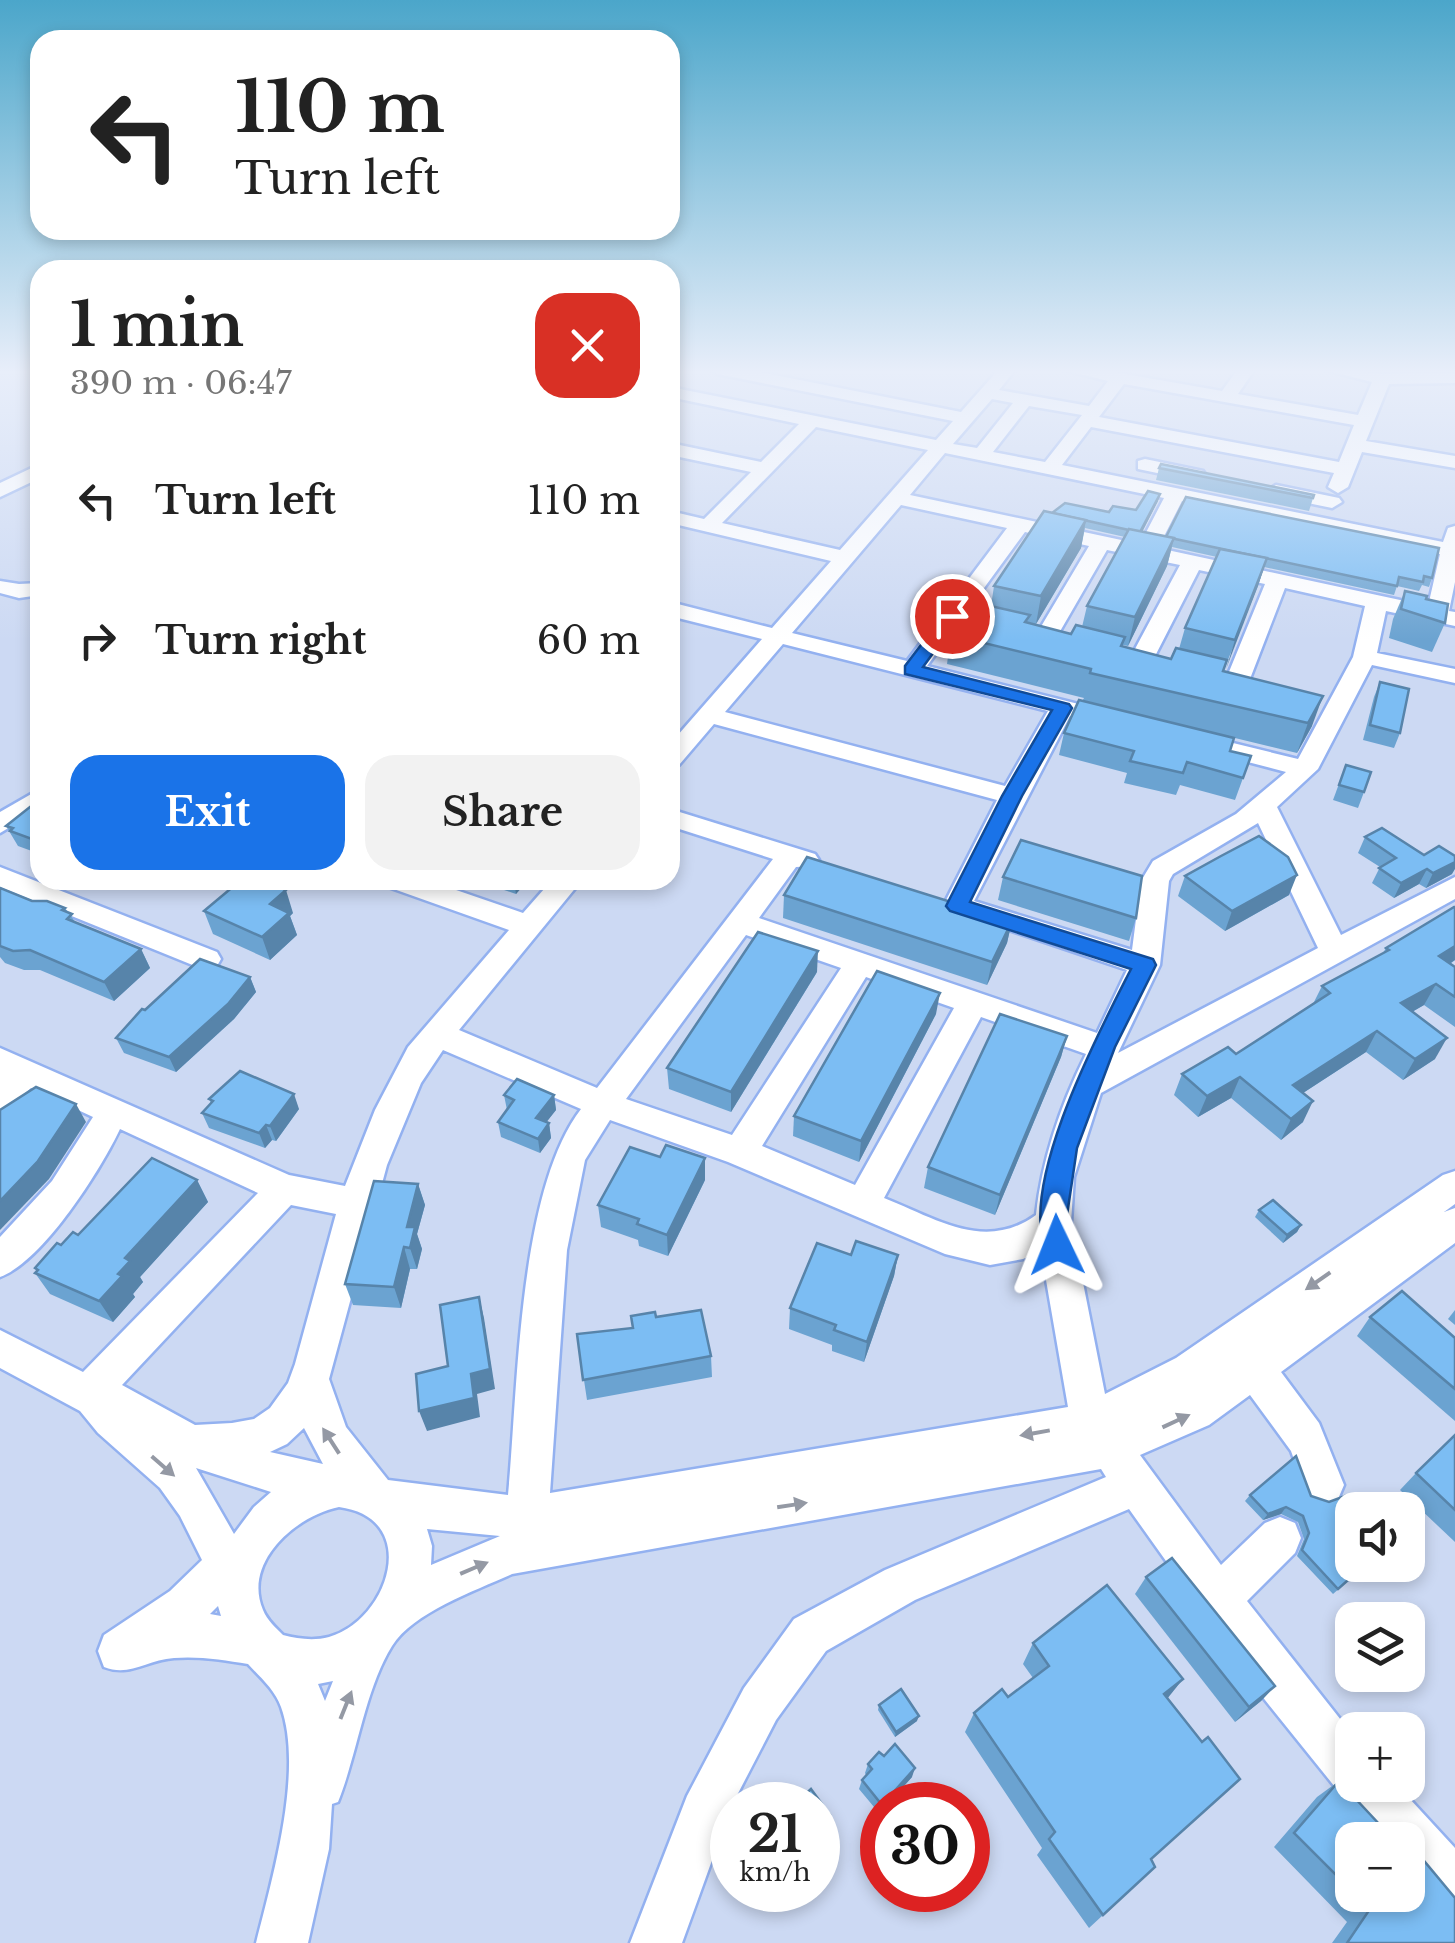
<!DOCTYPE html>
<meta charset="utf-8">
<style>
:root{--surface:#fff;--page:#f2f2f2;--text:#222;--muted:#767676;--accent:#1a73e8}
body{margin:0;font-family:"Libre Baskerville",serif;background:var(--page);color:var(--text);height:100vh;display:flex;flex-direction:column;font-size:38px;white-space:nowrap}
*{box-sizing:border-box;margin:0}
p{font-size:32px;color:var(--muted)}
.icon{flex:none;width:55px;height:55px;fill:none;stroke:currentColor;stroke-width:2;stroke-linecap:round;stroke-linejoin:round}
.map{position:relative;flex:1;overflow:hidden}
.sheet{position:absolute;left:30px;top:260px;width:650px;height:630px;display:flex;flex-direction:column;background:var(--surface);border-radius:30px;box-shadow:0 5px 15px #0003}
.sheet>*{flex:none}
.hud{position:absolute;left:30px;top:30px;width:650px;height:210px;border-radius:30px;box-shadow:0 5px 15px #0003;background:#fff;color:var(--text);overflow:hidden}
.buttons{position:absolute;left:1335px;top:1492px;display:grid;gap:20px}
.buttons a{display:grid;place-items:center;width:90px;height:90px;border-radius:20px;background:var(--surface);box-shadow:0 5px 15px #0003;font-size:50px}
.speed{position:absolute;left:710px;top:1782px;display:flex;gap:20px;font-size:50px;font-weight:700;text-align:center}
.speed>*{display:grid;place-content:center;width:130px;height:130px;border-radius:50%;background:var(--surface);box-shadow:0 5px 15px #0003;line-height:1}
.speed small{font-size:25px;font-weight:400}
.speed .limit{border:15px solid #d22;background:#fff;color:#111}
.pin{position:absolute;display:grid;place-items:center;width:85px;height:85px;color:#fff;margin:-42px;border:5px solid #fff;border-radius:50%;box-shadow:0 2px 10px #0007}
.me{position:absolute;width:110px;margin:-55px;rotate:358deg;stroke-linejoin:round;filter:drop-shadow(0 0 8px #0008)}
.turn{display:flex;align-items:center;gap:35px;height:210px;padding:0 40px;font-size:45px}
.turn .icon{width:130px;height:130px;stroke-width:2.5}
.turn b{display:block;font-size:70px;line-height:85px}
.round{display:grid;place-items:center;flex:none;width:105px;height:105px;border-radius:30px;background:var(--page)}
.summary{display:flex;align-items:center;justify-content:space-between;height:170px;padding:0 40px}
h1{font-size:60px;font-weight:800;line-height:75px}
.action{display:flex;gap:20px;margin-top:auto;padding:20px 40px}
.action a{flex:1;height:115px;border-radius:30px;background:var(--accent);color:#fff;font-size:40px;font-weight:800;line-height:115px;text-align:center}
.action a+a{background:var(--page);color:var(--text)}
ul{padding:0;list-style:none}
li{display:flex;align-items:center;gap:30px;height:140px;padding:0 40px}
li div{flex:1}
li b{display:block;font-size:38px}
li em{font-style:normal}
.map>svg:first-child{display:block}
.lines{fill:none;stroke-linecap:round;stroke-linejoin:round}
.minor-casing{stroke:#93b1f0;stroke-width:5}
.minor{fill:#fff;fill-rule:evenodd}
.wall{fill:#6ba3d1;fill-rule:evenodd}
.shaded-wall{fill:#5784aa}
.building{fill:#7cbdf3;stroke:#5784aa;stroke-width:2.5}
.oneway{fill:#9499a4}
.route{fill:#1a73e8;stroke:#114b97;stroke-width:2.5}
</style>
<div class="map">
<svg width="1455" height="1943" viewBox="0 0 1455 1943">
<rect width="100%" height="100%" fill="#ccd9f3"/>
<g class="lines">
<g class="minor-casing">
<g id="minor">
<path d="M26,369H40V376Z"/>
<path d="M709,369H744L961,412L999,369H1016L999,390L1089,406L1108,381L1060,369H1097L1222,391L1238,369H1255L1238,394L1358,415L1372,382L1321,369L1382,374L1455,373V383L1389,384L1366,441L1455,456V468L1362,452L1348,487L1338,493L1328,487L1334,473L1091,427L1062,465L1443,542L1448,528L1455,526V582L1449,611L1455,612V626L1386,611L1377,653L1455,669V683L1372,665L1318,769L1277,807L1341,935L1455,877V899L1101,1093L1074,1177L1071,1222L1105,1394L1176,1358L1443,1175L1455,1171V1204L1444,1212L1455,1208V1243L1281,1372L1319,1423L1344,1485L1338,1499L1323,1505L1308,1499L1291,1451L1250,1395L1209,1425L1140,1455L1221,1565L1265,1523L1280,1517L1295,1523L1301,1538L1295,1553L1247,1601L1352,1734V1785H1397L1455,1848V1910L1437,1903L1408,1869V1840H1382L1348,1802L1343,1790L1335,1787L1265,1700L1129,1509L915,1600L826,1651L776,1720L732,1805L682,1943H630L687,1796L744,1688L794,1619L885,1570L1106,1477L1101,1469L512,1574C477,1590 413,1612 392,1646C365,1689 357,1755 338,1802L332,1804L329,1849L308,1943H256C272,1879 304,1771 281,1707C275,1690 260,1677 248,1664C224,1660 199,1656 174,1658C146,1660 130,1677 104,1667L98,1651L104,1635L170,1591L202,1560L180,1516L160,1488L98,1433L80,1411L0,1368V1330L83,1372L258,1193L120,1129C100,1171 43,1261 0,1277V1237L52,1181L93,1117L31,1088L12,1105L0,1109V1048L289,1175L345,1186L375,1110L408,1047L509,930L388,887L384,880H427L523,913L552,880H582L459,1030L597,1088L773,859L670,826V809L815,854L819,860L815,866L796,867L759,918L1097,1033L1127,970L962,914L947,913L943,906L997,800L714,724L679,765L670,768V744L762,639L670,616V602L772,628L831,561L670,523V511L704,519L751,472L670,455V443L761,462L799,424L670,397V387L936,440L953,421L717,374ZM1124,384L1354,425L1339,462L1099,417ZM992,399L1013,403L977,448L953,444ZM1029,406L1082,415L1045,462L993,452ZM816,427L928,450L840,550L722,523ZM945,453L1164,498L1140,544L910,495ZM1182,501L1440,554L1428,606L1158,548ZM901,505L1007,528L907,661L792,633ZM1025,532L1089,546L1033,640L1044,647L1055,640L1107,550L1180,565L1128,662L1140,669L1152,662L1199,570L1265,584L1224,684L1236,691L1248,684L1285,588L1365,606L1353,657L1298,759L1192,733L1180,740L1183,745L1286,772L1236,814L1153,861L1141,881L1132,950L974,901L1070,716L1113,727L1125,720L1122,715L927,666ZM783,644L1048,711L1005,786L725,712ZM1258,823L1318,948L1118,1053L1160,965L1169,881L1173,874ZM746,935L841,968L732,1135L626,1099ZM866,977L954,1008L855,1185L762,1146ZM981,1017L1086,1054C1061,1104 1042,1159 1036,1215C985,1252 937,1219 884,1198ZM443,1050L581,1109C518,1191 518,1390 508,1495L388,1480L346,1427L329,1379L387,1165L421,1083ZM610,1120L728,1162L945,1254L990,1265L1023,1259L1041,1251L1068,1407L550,1493L567,1250L585,1160ZM291,1205L336,1214L295,1364L288,1383L270,1408L254,1419L232,1423L195,1425L122,1385ZM304,1428L323,1464L270,1452L287,1444ZM196,1468L271,1492L254,1507L234,1534ZM339,1507C422,1518 389,1620 329,1637C314,1641 298,1639 283,1635C276,1628 267,1620 263,1610C242,1561 298,1515 339,1507ZM427,1529L500,1536L431,1565L432,1546ZM218,1606L221,1616L210,1614ZM333,1681L325,1701L318,1684Z"/>
<path d="M1145,459L1203,471L1206,475L1196,481L1138,469V461Z"/>
<path d="M40,464V478L0,497V483Z"/>
<path d="M1276,485L1339,498L1342,502L1332,508L1269,495L1266,491Z"/>
<path d="M0,581L19,584L40,583V595L19,598L0,593Z"/>
<path d="M40,789V809L0,833V812Z"/>
<path d="M0,867L217,952L221,959L217,966L206,970L195,966L0,887Z"/>
</g>
</g>
<use href="#minor" class="minor"/>
</g>
<g class="wall">
<path d="M1159,468L1314,495L1309,511L1156,480Z"/>
<path d="M1158,501L1142,532L1432,578L1429,587L1422,585L1419,591L1397,586L1394,595L1264,567L1258,586L1223,672L1312,726L1297,753L1169,722L1230,751L1251,756L1235,800L1180,785L1176,795L1124,783L1127,773L1059,755L1064,733L1084,698L947,664L951,635L978,611L991,606L994,586L1052,513L1136,510ZM1085,528L1125,537L1087,606L1082,627L1071,634L1036,624L1081,548ZM1172,547L1217,557L1185,628L1179,649L1171,659L1123,647V645L1128,646L1167,566Z"/>
<path d="M1405,591L1426,599L1445,623L1432,652L1389,638L1393,619Z"/>
<path d="M1380,682L1400,733L1394,748L1363,740L1374,697Z"/>
<path d="M1346,765L1364,792L1358,808L1333,800Z"/>
<path d="M40,799V854L18,846L6,826Z"/>
<path d="M1365,837L1424,855L1452,874L1426,888L1419,884L1394,898L1372,883L1380,867L1358,853Z"/>
<path d="M1185,876L1289,895L1225,931L1178,896Z"/>
<path d="M1003,877L1136,918L1129,941L998,900Z"/>
<path d="M109,880H146L135,890Z"/>
<path d="M486,880H528L516,894L486,884Z"/>
<path d="M0,888L32,901L65,908L76,923L141,949L150,968L114,1001L40,970H24L5,963L0,957Z"/>
<path d="M784,895L1012,921L1007,943L987,985L783,918Z"/>
<path d="M1455,908V960L1450,964L1455,967V1027L1424,1005L1412,1012L1435,1059L1403,1080L1366,1052L1303,1093V1122L1281,1140L1231,1098L1198,1117L1174,1095L1182,1074L1236,1054L1313,1004L1322,986L1383,953L1386,948Z"/>
<path d="M204,911L293,913L290,916L297,935L270,960L213,934Z"/>
<path d="M817,972L731,1112L669,1089L667,1068Z"/>
<path d="M250,977L256,992L234,1019L176,1072L124,1053L116,1038L145,1010Z"/>
<path d="M936,1014L859,1162L793,1136L794,1116Z"/>
<path d="M1067,1036L1061,1057L995,1215L924,1188L928,1167Z"/>
<path d="M504,1095H554L556,1110L546,1122L549,1123L551,1138L540,1153L501,1137L498,1122L507,1110Z"/>
<path d="M209,1099L299,1109L276,1141L272,1140L265,1148L209,1128L202,1113L211,1103Z"/>
<path d="M197,1180L208,1202L140,1277L143,1282L133,1294L135,1297L113,1322L50,1294L35,1273L37,1271L35,1268L61,1245L78,1235Z"/>
<path d="M705,1180L668,1256L639,1246L638,1240L601,1227L598,1205Z"/>
<path d="M418,1184L425,1205L417,1234L422,1249L417,1269H410L401,1308L353,1305L345,1284Z"/>
<path d="M1259,1210L1301,1225L1297,1232L1283,1243L1255,1217Z"/>
<path d="M851,1255H898L894,1276L864,1362L832,1351V1345L789,1329L790,1308Z"/>
<path d="M1455,1310V1325L1448,1319Z"/>
<path d="M656,1317L711,1356L712,1377L587,1400L577,1334L632,1328Z"/>
<path d="M1370,1317L1455,1338V1421L1357,1336Z"/>
<path d="M1455,1435V1542L1400,1490L1416,1473Z"/>
<path d="M1250,1495L1311,1496L1366,1565L1333,1594L1297,1556L1304,1539L1298,1522L1281,1514L1263,1520L1245,1501Z"/>
<path d="M1146,1577L1275,1686L1261,1701L1235,1722L1135,1594Z"/>
<path d="M1033,1643L1183,1679L1167,1698L1151,1859L1155,1867L1089,1928L1037,1855L1042,1848L965,1732L974,1713L1008,1697L1033,1678L1023,1664Z"/>
<path d="M879,1705L917,1721L895,1737L878,1710Z"/>
<path d="M868,1764L912,1777L887,1805H882L879,1813L859,1789L862,1780L866,1775L865,1773Z"/>
<path d="M1339,1781L1352,1840V1895H1408L1412,1860L1420,1856L1455,1943H1332L1347,1922L1274,1847L1317,1797Z"/>
</g>
<g class="shaded-wall">
<path d="M1160,494L1158,501L1138,540L1140,533Z"/>
<path d="M1086,520L1081,548L1036,624L1041,596Z"/>
<path d="M1174,538L1167,566L1128,646L1135,617Z"/>
<path d="M1267,558L1258,586L1226,669L1235,640Z"/>
<path d="M1323,696L1312,726L1297,753L1308,723Z"/>
<path d="M1455,862V869L1452,874L1426,888L1433,873Z"/>
<path d="M1427,869L1419,884L1394,898L1401,883Z"/>
<path d="M1297,875L1289,895L1225,931L1232,911Z"/>
<path d="M131,880H146L135,890Z"/>
<path d="M514,880H528L516,894Z"/>
<path d="M286,890L293,913L290,916L297,935L270,960L262,937L270,904Z"/>
<path d="M1012,921L1007,943L987,985L992,962Z"/>
<path d="M1455,946V960L1427,978L1439,956Z"/>
<path d="M141,949L150,968L114,1001L104,982Z"/>
<path d="M818,951L817,972L731,1112V1092Z"/>
<path d="M250,977L256,992L234,1019L176,1072L169,1057Z"/>
<path d="M1436,984L1424,1005L1389,1025L1401,1003Z"/>
<path d="M940,993L936,1014L859,1162L861,1141Z"/>
<path d="M1377,1031L1366,1052L1283,1106L1293,1085Z"/>
<path d="M1067,1036L1061,1057L995,1215L1000,1195Z"/>
<path d="M1447,1038L1435,1059L1403,1080L1415,1059Z"/>
<path d="M1240,1077L1231,1098L1198,1117L1207,1096Z"/>
<path d="M294,1094L299,1109L276,1141L270,1126Z"/>
<path d="M554,1095L556,1110L538,1133L536,1118Z"/>
<path d="M1313,1101L1303,1122L1281,1140L1291,1119Z"/>
<path d="M76,1104L86,1122L49,1179L0,1230V1201Z"/>
<path d="M549,1123L551,1138L540,1153L538,1139Z"/>
<path d="M266,1125L272,1140L265,1148L259,1133Z"/>
<path d="M705,1158V1180L668,1256L667,1235Z"/>
<path d="M197,1180L208,1202L140,1277L143,1282L133,1294L135,1297L113,1322L99,1301L125,1258Z"/>
<path d="M418,1184L425,1205L417,1234L422,1249L417,1269L410,1248L407,1227Z"/>
<path d="M1301,1225L1297,1232L1283,1243L1287,1235Z"/>
<path d="M404,1247L410,1269L401,1308L394,1287Z"/>
<path d="M898,1255L894,1276L864,1362L867,1342Z"/>
<path d="M479,1297L484,1318L495,1389L477,1394L480,1417L427,1431L419,1411L471,1374Z"/>
<path d="M1286,1507L1281,1514L1263,1520L1268,1514Z"/>
<path d="M1183,1679L1167,1699L1164,1694Z"/>
<path d="M1275,1686L1261,1701L1235,1722L1249,1707Z"/>
<path d="M919,1716L917,1721L895,1737L896,1732Z"/>
<path d="M915,1768L912,1777L887,1805H882V1810L879,1813L882,1805Z"/>
</g>
<g class="building">
<path d="M1161,464L1314,495L1313,498L1159,468Z"/>
<path d="M1148,491L1160,494L1140,532L1129,530L1052,513L1065,503L1109,512L1113,506L1136,510Z"/>
<path d="M1186,497L1439,548L1432,578L1424,576L1423,582L1399,577L1397,586L1166,537Z"/>
<path d="M1044,511L1086,520L1041,596L994,586Z"/>
<path d="M1129,529L1174,538L1135,617L1087,606Z"/>
<path d="M1220,549L1267,558L1235,640L1185,628Z"/>
<path d="M1405,591L1427,596L1426,599L1448,604L1445,623L1401,609Z"/>
<path d="M982,604L1030,615L1025,622L1071,634L1076,625L1125,637L1121,646L1171,659L1176,648L1227,660L1223,671L1323,696L1308,723L1090,673L1091,669L951,635L967,608L978,611Z"/>
<path d="M1380,682L1409,689L1400,733L1370,725Z"/>
<path d="M1079,700L1234,738L1230,751L1251,756L1243,778L1187,762L1183,773L1130,761L1134,751L1064,733Z"/>
<path d="M1346,765L1371,772L1364,792L1339,785Z"/>
<path d="M40,799V842L10,831L13,828L6,826Z"/>
<path d="M1382,828L1424,855L1439,846L1455,856V862L1433,873L1427,869L1401,883L1379,868L1396,858L1365,837Z"/>
<path d="M1259,836L1288,857L1297,875L1232,911L1185,876L1221,856Z"/>
<path d="M1021,840L1142,876L1136,918L1003,877Z"/>
<path d="M807,857L1012,921L992,962L784,895Z"/>
<path d="M241,880H261L286,890L270,904L289,913L262,937L204,911Z"/>
<path d="M0,888L32,901H47L65,908L62,910L72,914L67,919L141,949L104,982L30,950L13,951L0,946Z"/>
<path d="M1454,907L1455,908V946L1439,956L1455,967V997L1436,984L1401,1003L1447,1038L1415,1059L1377,1031L1293,1085L1313,1101L1291,1119L1240,1077L1207,1096L1182,1074L1228,1047L1236,1054L1330,993L1322,986L1389,950L1386,948Z"/>
<path d="M758,932L818,951L731,1092L667,1068Z"/>
<path d="M200,959L250,977L228,1004L169,1057L116,1038L142,1009L145,1010Z"/>
<path d="M877,971L940,993L861,1141L794,1116Z"/>
<path d="M1000,1014L1067,1036L1000,1195L928,1167Z"/>
<path d="M240,1071L294,1094L270,1126L266,1125L259,1133L202,1113L213,1101L209,1099Z"/>
<path d="M517,1079L554,1095L536,1118L549,1123L538,1139L498,1122L514,1100L504,1095Z"/>
<path d="M36,1087L76,1104L38,1161L0,1201V1110Z"/>
<path d="M666,1145L705,1158L667,1235L637,1224L639,1219L598,1205L630,1147L660,1157Z"/>
<path d="M152,1158L197,1180L125,1258L130,1261L118,1274L122,1276L99,1301L35,1273L38,1270L35,1268L57,1243L61,1245L73,1232L78,1235Z"/>
<path d="M374,1181L418,1184L407,1227H415L410,1248L404,1247L394,1287L345,1284Z"/>
<path d="M1273,1200L1301,1225L1287,1235L1259,1210Z"/>
<path d="M856,1241L898,1255L867,1342L834,1330L836,1325L790,1308L817,1243L851,1255Z"/>
<path d="M1402,1291L1455,1338V1389L1370,1317Z"/>
<path d="M479,1297L490,1369L471,1374L474,1398L419,1411L416,1374L448,1366L440,1305Z"/>
<path d="M701,1310L711,1356L583,1380L577,1334L633,1328L631,1316L655,1312L656,1317Z"/>
<path d="M1455,1435V1510L1416,1473Z"/>
<path d="M1296,1456L1311,1496L1329,1502L1345,1496L1359,1510H1352V1565H1365L1338,1589L1302,1550L1309,1533L1303,1516L1286,1507L1268,1514L1250,1495Z"/>
<path d="M1172,1558L1275,1686L1249,1707L1146,1577Z"/>
<path d="M1107,1585L1183,1679L1164,1694L1202,1742L1208,1737L1240,1779L1151,1859L1155,1867L1103,1915L1049,1839L1055,1832L974,1713L1002,1689L1008,1697L1049,1666L1033,1643Z"/>
<path d="M901,1689L919,1716L896,1732L879,1705Z"/>
<path d="M895,1744L915,1768L882,1805L862,1780L872,1769L868,1764L879,1752L884,1756Z"/>
<path d="M1339,1781L1394,1840H1352V1891L1294,1833Z"/>
<path d="M811,1789L830,1815L818,1828V1805H794Z"/>
<path d="M1408,1855L1413,1861L1420,1856L1455,1898V1943H1347L1370,1909L1356,1895H1408Z"/>
</g>
<defs><path id="oneway-solid" d="M-6-.8H1V-3.2L6.5 0L1 3.2V.8H-6Z" transform="scale(2.5)"/></defs>
<g class="oneway">
<use href="#oneway-solid" transform="translate(1318 1281) rotate(145)"/>
<use href="#oneway-solid" transform="translate(1176 1421) rotate(-25)"/>
<use href="#oneway-solid" transform="translate(1035 1433) rotate(170)"/>
<use href="#oneway-solid" transform="translate(331 1441) rotate(-123)"/>
<use href="#oneway-solid" transform="translate(163 1466) rotate(41)"/>
<use href="#oneway-solid" transform="translate(792 1505) rotate(-9)"/>
<use href="#oneway-solid" transform="translate(474 1568) rotate(-23)"/>
<use href="#oneway-solid" transform="translate(346 1705) rotate(-68)"/>
</g>
<linearGradient id="sky" x2="0" y2="1"><stop stop-color="#4ba6ca"/><stop offset="0.58" stop-color="#e8eefa"/><stop offset="1" stop-color="#e8eefa" stop-opacity="0"/></linearGradient>
<rect width="1455" height="641" fill="url(#sky)"/>
<path class="route" d="M952,611L960,616L923,667L1069,704L1072,708L1022,796L970,902L1153,959L1156,965L1115,1047L1077,1148L1066,1222L1071,1245L1067,1253L1057,1257L1047,1253C1016,1187 1100,1030 1131,969L950,911L946,906L1002,796L1052,710L905,674V666L946,612Z"/>
</svg>
<div class="buttons">
<a><svg class="icon" aria-label="sound" viewBox="0 0 24 24"><path d="M4 9h4l5-4v14l-5-4H4zM17 9q2 3 0 6"/></svg></a>
<a><svg class="icon" aria-label="layers" viewBox="0 0 24 24"><path d="M12 4l9 5-9 5-9-5zM3 14l9 5 9-5"/></svg></a>
<a>+</a>
<a>−</a>
</div>
<div class="speed"><div>21<small>km/h</small></div><div class="limit">30</div></div>
<div class="pin" style="left:952px;top:616px;background:#d93025"><svg class="icon" aria-label="arrive" viewBox="0 0 24 24"><path d="M6 21V4h12l-3 4 3 4H6"/></svg></div>
<svg class="me" style="left:1057px;top:1245px" viewBox="-20 -20 40 40"><path d="M0-17L14 15 0 8-14 15z" fill="#1a73e8" stroke="#fff" stroke-width="4"/></svg>
<div class="hud">
<div class="turn"><svg class="icon" aria-label="left" viewBox="0 0 24 24"><path d="M17 20v-9H6M10 6l-5 5 5 5"/></svg><div><b>110 m</b>Turn left</div></div>
</div>
<section class="sheet">
<div class="summary"><div><h1>1 min</h1><p>390 m · 06:47</p></div><a class="round" style="background:#d93025;color:#fff"><svg class="icon" aria-label="close" viewBox="0 0 24 24"><path d="M6 6l12 12M18 6L6 18"/></svg></a></div>
<ul>
<li><svg class="icon" aria-label="left" viewBox="0 0 24 24"><path d="M17 20v-9H6M10 6l-5 5 5 5"/></svg><div><b>Turn left</b></div><em>110 m</em></li>
<li><svg class="icon" aria-label="right" viewBox="0 0 24 24"><path d="M7 20v-9h11M14 6l5 5-5 5"/></svg><div><b>Turn right</b></div><em>60 m</em></li>
</ul>
<div class="action"><a>Exit</a><a>Share</a></div>
</section>
</div>
